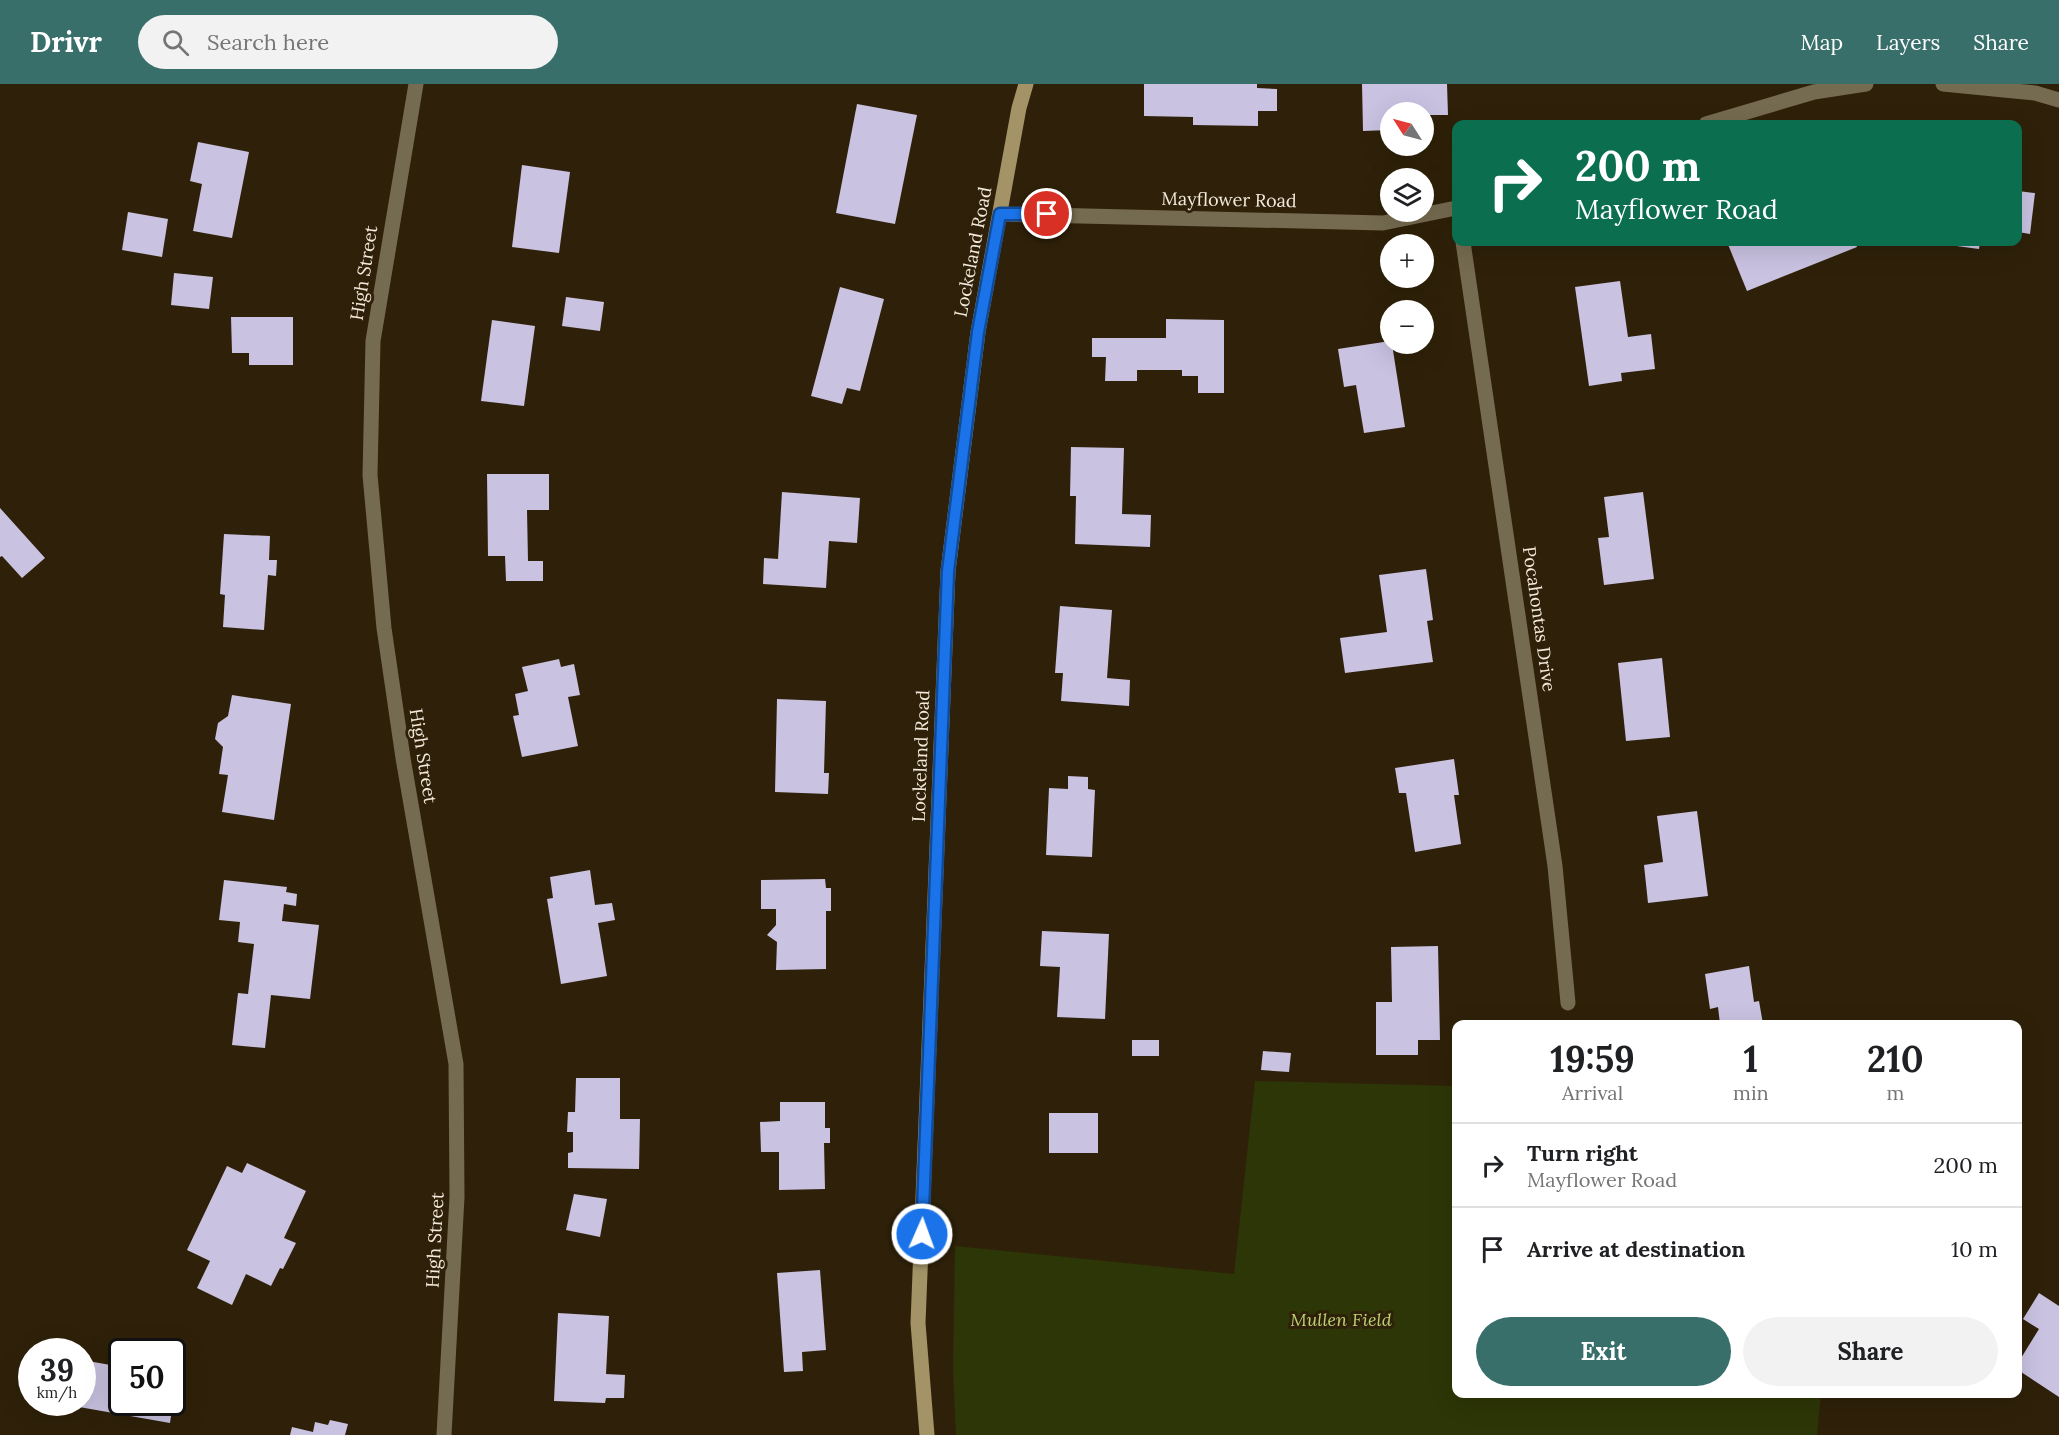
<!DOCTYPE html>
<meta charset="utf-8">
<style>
:root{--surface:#fff;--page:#f2f2f2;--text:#202124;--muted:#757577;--line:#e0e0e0;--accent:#396f6b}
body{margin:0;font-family:Lora,serif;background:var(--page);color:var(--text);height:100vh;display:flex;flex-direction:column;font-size:22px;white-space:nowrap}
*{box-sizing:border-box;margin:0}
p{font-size:20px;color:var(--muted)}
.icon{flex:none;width:33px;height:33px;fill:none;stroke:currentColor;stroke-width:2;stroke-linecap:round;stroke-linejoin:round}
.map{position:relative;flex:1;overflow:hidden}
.details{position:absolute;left:1452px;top:936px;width:570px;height:378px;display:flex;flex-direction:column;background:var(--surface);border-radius:12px;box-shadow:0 6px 24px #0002}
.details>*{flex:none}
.hud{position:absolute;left:1452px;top:36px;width:570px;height:126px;border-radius:12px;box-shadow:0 6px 24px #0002;background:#0b6e4f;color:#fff;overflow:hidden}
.needle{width:39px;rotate:306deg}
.buttons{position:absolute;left:1380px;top:18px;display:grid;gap:12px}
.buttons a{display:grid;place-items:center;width:54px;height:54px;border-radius:50%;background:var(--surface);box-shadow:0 6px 24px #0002;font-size:30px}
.speed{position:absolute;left:18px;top:1254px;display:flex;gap:12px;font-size:30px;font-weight:700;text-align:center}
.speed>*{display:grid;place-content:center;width:78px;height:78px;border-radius:50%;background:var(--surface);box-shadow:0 6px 24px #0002;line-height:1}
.speed small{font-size:15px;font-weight:400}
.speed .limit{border:3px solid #111;border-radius:9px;background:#fff;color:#111}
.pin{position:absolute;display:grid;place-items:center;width:51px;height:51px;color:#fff;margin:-26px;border:3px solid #fff;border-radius:50%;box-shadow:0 2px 6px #0007}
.me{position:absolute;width:66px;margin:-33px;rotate:2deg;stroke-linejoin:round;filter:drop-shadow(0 0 4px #0008)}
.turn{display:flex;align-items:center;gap:21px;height:126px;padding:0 24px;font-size:27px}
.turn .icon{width:78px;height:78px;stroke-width:2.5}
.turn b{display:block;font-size:42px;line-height:51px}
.eta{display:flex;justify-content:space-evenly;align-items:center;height:102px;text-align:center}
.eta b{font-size:36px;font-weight:700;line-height:42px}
.action{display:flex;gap:12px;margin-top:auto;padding:12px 24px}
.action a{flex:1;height:69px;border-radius:36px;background:var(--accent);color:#fff;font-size:24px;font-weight:700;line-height:69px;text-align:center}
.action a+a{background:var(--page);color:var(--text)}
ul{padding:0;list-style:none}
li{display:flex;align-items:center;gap:18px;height:84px;padding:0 24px;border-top:2px solid var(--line)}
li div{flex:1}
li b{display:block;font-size:22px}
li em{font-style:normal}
header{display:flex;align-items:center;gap:36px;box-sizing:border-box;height:84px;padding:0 30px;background:var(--accent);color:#fff}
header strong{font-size:28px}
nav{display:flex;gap:33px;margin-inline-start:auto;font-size:21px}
.search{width:420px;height:54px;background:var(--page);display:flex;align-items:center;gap:15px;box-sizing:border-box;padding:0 21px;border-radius:33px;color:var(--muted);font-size:22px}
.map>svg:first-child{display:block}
.green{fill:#2d3606}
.building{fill:#c9c2e1}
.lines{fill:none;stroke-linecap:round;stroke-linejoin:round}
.minor{stroke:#756b50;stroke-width:15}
.secondary{stroke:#a39367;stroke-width:15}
.route-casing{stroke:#114b97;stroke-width:15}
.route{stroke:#1a73e8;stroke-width:10}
.labels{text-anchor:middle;stroke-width:6;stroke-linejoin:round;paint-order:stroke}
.street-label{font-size:18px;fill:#f3eadc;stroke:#2f2109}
.park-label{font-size:18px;font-style:italic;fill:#bbd172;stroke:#2f2109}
</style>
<header>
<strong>Drivr</strong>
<div class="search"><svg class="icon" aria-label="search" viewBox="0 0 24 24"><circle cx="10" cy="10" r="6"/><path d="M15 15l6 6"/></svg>Search here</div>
<nav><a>Map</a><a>Layers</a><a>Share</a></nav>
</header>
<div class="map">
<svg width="2059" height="1351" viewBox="0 0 2059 1351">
<rect width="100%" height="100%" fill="#2f2109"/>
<path class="green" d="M1255,997L1456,1002V1310H1821L1817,1351H956L953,1287L955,1162L1234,1190Z"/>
<g class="building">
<path d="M1144,0H1257V4L1277,5V27H1258V42L1193,41V33L1144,32Z"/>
<path d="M1362,0H1447L1448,31H1429V38H1424V28H1390V46L1363,47Z"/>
<path d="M857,20L917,31L895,140L836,129Z"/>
<path d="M198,58L249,68L232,154L193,147L202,100L190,97Z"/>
<path d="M522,81L570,88L559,169L512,163Z"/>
<path d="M2018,107L2035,109L2030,150L2018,148Z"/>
<path d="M128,128L168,135L162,173L122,166Z"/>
<path d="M1727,158H1855L1857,163L1747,207Z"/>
<path d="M1934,158H1980L1979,165L1934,159Z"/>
<path d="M174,189L213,193L209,225L171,221Z"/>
<path d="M1620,197L1628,253L1651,250L1655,285L1621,289L1622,297L1589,302L1575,203Z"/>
<path d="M840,203L884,215L860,307L847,304L842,320L811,312Z"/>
<path d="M566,213L604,218L600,247L562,242Z"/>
<path d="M231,233H293V281H249V269H232Z"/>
<path d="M1166,235L1224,236V309H1198V292H1182V286H1137V297H1105L1106,273H1092V254H1166Z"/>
<path d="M492,236L535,242L524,322L481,317Z"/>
<path d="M1390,257L1392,260L1405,343L1364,349L1356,301L1344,303L1338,265Z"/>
<path d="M1071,363L1124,364L1122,430L1151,431L1150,463L1075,460L1076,412H1070Z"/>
<path d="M487,390H549V426H527L528,477H543V497H506L505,472H488Z"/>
<path d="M782,408L860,414L857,459L829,457L826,504L763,500L764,474L778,475Z"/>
<path d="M1643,408L1654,495L1604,501L1598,454L1609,453L1604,413Z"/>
<path d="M0,424L45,474L22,494L2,472L0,473Z"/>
<path d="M224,450L270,452L269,476H277L276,492L268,491L264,546L223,543L225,511L220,510Z"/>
<path d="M1426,485L1433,536L1427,537L1433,578L1345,589L1340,554L1387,548L1379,491Z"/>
<path d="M1060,522L1112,526L1107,594L1130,596L1129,622L1061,617L1063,589H1055Z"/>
<path d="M1662,574L1670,653L1626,657L1618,579Z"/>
<path d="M559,575L561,583L574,580L580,611L568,613L578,662L522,673L513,632L519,631L515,610L528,607L522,583Z"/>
<path d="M232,611L291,620L274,736L222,728L228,691L219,690L223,663L215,655L218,639L228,632Z"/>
<path d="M777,615L826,617L824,689H829L828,710L775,708Z"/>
<path d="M1454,675L1459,711H1454L1461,760L1415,768L1406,709H1399L1395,684Z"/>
<path d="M1068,692L1088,693V705L1095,706L1092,773L1046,771L1049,704L1068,705Z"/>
<path d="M1697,727L1708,812L1648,819L1644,781L1663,778L1657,732Z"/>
<path d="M590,786L595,821L612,819L615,836L598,839L607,892L561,900L547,815L553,814L550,793Z"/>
<path d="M825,795L826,804H831V827H826V885L776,886L777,858L767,851L776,841V825H761V796Z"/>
<path d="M224,796L287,803L286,808L297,810L296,822L284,820L282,837L319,841L310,915L271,911L265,964L232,961L238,909L248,910L254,860L238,858L240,838L219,836Z"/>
<path d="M1042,847L1109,850L1105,935L1057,933L1060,883L1040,882Z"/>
<path d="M1438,862L1440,956H1418V971H1376V918H1392L1391,863Z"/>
<path d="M1749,882L1754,918L1759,917L1763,940H1720L1718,923L1710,925L1705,890Z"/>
<rect x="1132" y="956" width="27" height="16"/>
<path d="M1263,967L1291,969L1289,988L1261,986Z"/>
<path d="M576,994H620V1035H640L639,1085L568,1084V1069L573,1068V1048H567L568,1028H575Z"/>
<path d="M780,1018H825V1044H830V1059H824L825,1105L779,1106V1068H761L760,1038L780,1037Z"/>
<rect x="1049" y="1029" width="49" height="40"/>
<path d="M247,1079L306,1107L284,1154L296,1159L283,1185L280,1184L271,1202L246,1190L232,1221L197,1204L210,1177L187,1166L227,1082L242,1089Z"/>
<path d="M574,1110L607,1115L600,1153L566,1146Z"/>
<path d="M820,1186L826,1266L802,1268L803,1287L784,1288L777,1189Z"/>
<path d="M2039,1209L2059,1222V1313L2018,1286V1279L2039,1245L2023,1235Z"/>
<path d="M558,1229L609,1232L606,1290L625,1291L624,1314H606L605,1319L554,1317Z"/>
<path d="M82,1276L122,1283V1318H173L170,1339L62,1320L82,1318Z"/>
<path d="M172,1298L177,1299L174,1317L172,1316Z"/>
<path d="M330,1336L348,1340L345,1351H290L292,1343L313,1348L315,1338L328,1341Z"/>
</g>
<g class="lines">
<g class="minor">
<path d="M416,0L373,257L370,391L384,544L403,674L456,980L457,1113L444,1351"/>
<path d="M1943,0L2035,9L2059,16"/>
<path d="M1706,40L1814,8L1866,0"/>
<path d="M1000,130L1383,139L1456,124"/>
<path d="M1463,158L1555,782L1568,919"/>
</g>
<path class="secondary" d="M927,1351L918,1239L948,487L978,248L1019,24L1026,0"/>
</g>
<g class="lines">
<g class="route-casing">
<path id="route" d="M922,1150L948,487L978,248L1000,130H1047"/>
</g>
<use href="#route" class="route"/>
</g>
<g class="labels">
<g class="street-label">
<text transform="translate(1229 116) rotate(1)" y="6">Mayflower Road</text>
<text transform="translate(973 168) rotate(-79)" y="6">Lockeland Road</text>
<text transform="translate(364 189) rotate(-81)" y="6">High Street</text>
<text transform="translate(1539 535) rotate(82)" y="6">Pocahontas Drive</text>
<text transform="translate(423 672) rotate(81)" y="6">High Street</text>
<text transform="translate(921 672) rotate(-88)" y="6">Lockeland Road</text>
<text transform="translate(435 1156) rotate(-87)" y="6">High Street</text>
</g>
<g class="park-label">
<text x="1341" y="1242">Mullen Field</text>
</g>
</g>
</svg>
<div class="buttons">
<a><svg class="needle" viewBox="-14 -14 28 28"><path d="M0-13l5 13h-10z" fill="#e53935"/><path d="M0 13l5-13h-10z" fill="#757577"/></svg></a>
<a><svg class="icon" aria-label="layers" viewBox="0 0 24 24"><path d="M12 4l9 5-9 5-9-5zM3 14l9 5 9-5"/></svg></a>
<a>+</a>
<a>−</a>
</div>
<div class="speed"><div>39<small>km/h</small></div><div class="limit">50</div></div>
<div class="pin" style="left:1047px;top:130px;background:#d93025"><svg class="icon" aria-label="arrive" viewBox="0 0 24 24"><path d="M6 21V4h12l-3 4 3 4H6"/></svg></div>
<svg class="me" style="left:922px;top:1150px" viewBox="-20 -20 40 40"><circle r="17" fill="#1a73e8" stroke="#fff" stroke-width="3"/><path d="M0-11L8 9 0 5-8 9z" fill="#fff"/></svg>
<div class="hud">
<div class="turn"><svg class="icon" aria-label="right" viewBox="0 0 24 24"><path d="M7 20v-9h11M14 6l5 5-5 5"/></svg><div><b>200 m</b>Mayflower Road</div></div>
</div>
<section class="details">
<div class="eta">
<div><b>19:59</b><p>Arrival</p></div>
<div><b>1</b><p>min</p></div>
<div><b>210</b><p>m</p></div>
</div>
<ul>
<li><svg class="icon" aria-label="right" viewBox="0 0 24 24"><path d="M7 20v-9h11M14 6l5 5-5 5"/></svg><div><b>Turn right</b><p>Mayflower Road</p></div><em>200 m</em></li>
<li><svg class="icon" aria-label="arrive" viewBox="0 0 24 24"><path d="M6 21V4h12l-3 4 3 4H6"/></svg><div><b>Arrive at destination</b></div><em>10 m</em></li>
</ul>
<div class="action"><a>Exit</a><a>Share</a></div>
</section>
</div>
